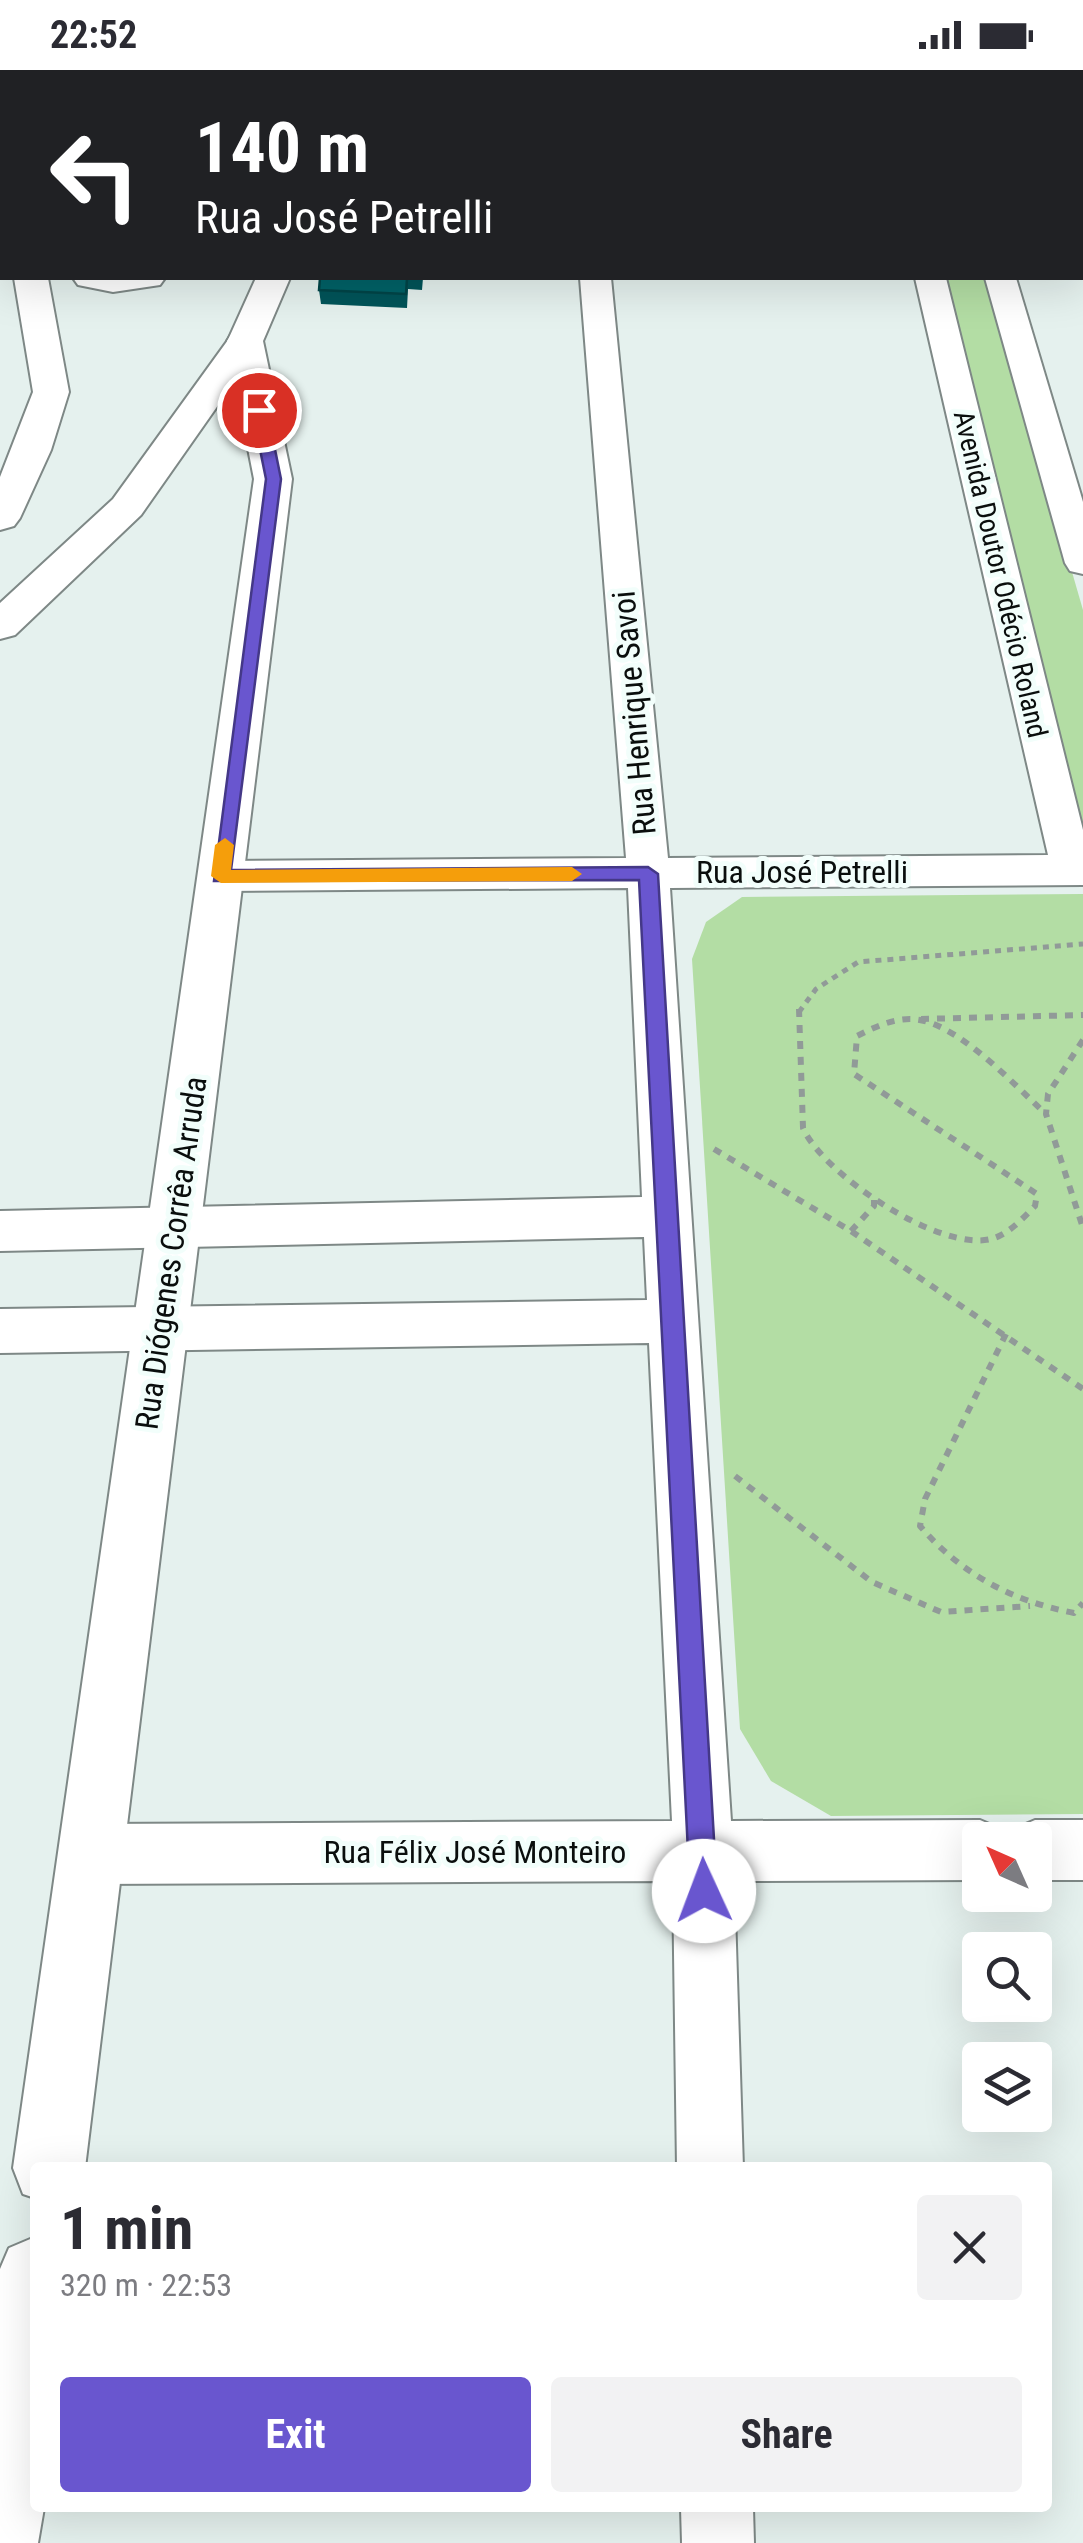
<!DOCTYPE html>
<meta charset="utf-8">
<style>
:root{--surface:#fff;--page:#f2f2f3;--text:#2b2b33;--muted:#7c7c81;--accent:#6956cf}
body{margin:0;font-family:"Roboto Condensed",sans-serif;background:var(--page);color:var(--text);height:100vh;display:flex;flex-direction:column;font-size:38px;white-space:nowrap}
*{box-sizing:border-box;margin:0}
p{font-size:32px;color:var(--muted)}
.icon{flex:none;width:55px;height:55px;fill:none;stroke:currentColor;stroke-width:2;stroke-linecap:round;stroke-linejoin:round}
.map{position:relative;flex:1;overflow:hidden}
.panel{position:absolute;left:30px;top:2092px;width:1022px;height:350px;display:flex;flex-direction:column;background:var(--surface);border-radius:10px;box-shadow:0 10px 40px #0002}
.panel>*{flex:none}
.top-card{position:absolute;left:0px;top:0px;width:1085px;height:210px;box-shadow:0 10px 40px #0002;background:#202124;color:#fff;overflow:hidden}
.needle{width:65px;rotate:315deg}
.tools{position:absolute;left:962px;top:1752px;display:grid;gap:20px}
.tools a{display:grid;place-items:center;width:90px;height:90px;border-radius:10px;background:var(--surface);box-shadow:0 10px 40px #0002;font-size:50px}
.pin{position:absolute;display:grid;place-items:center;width:85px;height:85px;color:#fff;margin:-42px;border:5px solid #fff;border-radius:50%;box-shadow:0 2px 10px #0007}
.me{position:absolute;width:110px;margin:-55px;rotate:358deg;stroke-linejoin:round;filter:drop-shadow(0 0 8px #0008)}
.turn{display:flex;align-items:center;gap:35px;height:210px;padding:0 30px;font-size:45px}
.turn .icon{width:130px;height:130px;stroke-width:2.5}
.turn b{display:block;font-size:70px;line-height:85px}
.round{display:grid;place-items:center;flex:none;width:105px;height:105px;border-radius:10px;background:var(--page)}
.headline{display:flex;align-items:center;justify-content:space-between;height:170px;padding:0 30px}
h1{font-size:60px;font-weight:700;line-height:75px}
.primary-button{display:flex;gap:20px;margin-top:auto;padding:20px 30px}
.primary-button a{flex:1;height:115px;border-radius:10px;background:var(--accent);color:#fff;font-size:40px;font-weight:700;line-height:115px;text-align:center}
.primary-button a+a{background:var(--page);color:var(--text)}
.status{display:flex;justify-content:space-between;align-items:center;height:70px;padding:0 50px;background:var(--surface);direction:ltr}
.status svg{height:28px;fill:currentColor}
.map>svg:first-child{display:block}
.green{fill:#b3dda4}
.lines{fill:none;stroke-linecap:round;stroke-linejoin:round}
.street-casing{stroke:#7e8886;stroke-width:4}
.secondary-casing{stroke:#7e8886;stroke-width:4}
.highway-casing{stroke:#7e8886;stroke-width:4}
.path-far1{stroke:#919a98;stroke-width:5;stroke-dasharray:6 6;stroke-linecap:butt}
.path{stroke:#919a98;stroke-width:6;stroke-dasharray:8 8;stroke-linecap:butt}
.street{fill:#fff;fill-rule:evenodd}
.secondary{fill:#fff;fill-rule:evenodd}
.highway{fill:#fff;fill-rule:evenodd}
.wall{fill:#005459}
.building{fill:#006267;stroke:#004548;stroke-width:2.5}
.route{fill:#6956cf;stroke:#443887;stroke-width:2.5}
.slow{fill:#f59e0b}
.labels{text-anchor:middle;stroke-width:10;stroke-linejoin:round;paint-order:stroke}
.far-street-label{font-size:28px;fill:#0a0e0d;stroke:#f2fefb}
.street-label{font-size:32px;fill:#0a0e0d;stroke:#f2fefb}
</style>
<div class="status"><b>22:52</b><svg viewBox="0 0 49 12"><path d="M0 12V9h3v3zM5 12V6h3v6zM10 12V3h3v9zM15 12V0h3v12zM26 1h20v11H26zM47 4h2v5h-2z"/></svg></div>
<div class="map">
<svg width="1083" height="2473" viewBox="0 0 1083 2473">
<rect width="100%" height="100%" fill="#e5f1ee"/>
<g class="green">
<path d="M944,208H987L1083,540V775Z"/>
<path d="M1083,824V1744L831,1746L771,1711L740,1659L692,889L706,852L742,827Z"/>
</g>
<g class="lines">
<g class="street-casing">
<g id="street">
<path d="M866,0H894L895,2H868Z"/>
<path d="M926,0H954L955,2H928Z"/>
<path d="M580,208H611L668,788L1048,785L915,208H946L1083,760V815L670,818L731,1751L980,1750L1001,1759L1006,1770H980V1810L734,1811L743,2098H677L673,1811L91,1814L70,1805L61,1784L70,1763L91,1754L672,1751L649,1273L0,1283V1239L647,1230L644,1167L0,1181V1141L642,1127L628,818L221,821L206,817L200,806L206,795L221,791L626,788Z"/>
<path d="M985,208H1016L1083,432V504L1070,501L1065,493Z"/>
<path d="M1035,1750H1083V1810H1035V1770H1009L1014,1759Z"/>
<path d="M681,2438H753L754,2473H682Z"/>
</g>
</g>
<g class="secondary-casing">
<g id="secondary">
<path d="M245,260L258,263L263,271L292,409L85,2098H35V2128L23,2124L13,2098L254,409L227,271L232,263Z"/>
<path d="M35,2167V2438H44L38,2473H0V2199L9,2178Z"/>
</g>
</g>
<g class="highway-casing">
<g id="highway">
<path d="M301,0H332L333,2H303Z"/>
<path d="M2,71V99L0,100V72Z"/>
<path d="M0,123L2,124V150L0,149Z"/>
<path d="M14,208H48L69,322L51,380L20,448L14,456L0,460V407L33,322Z"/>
<path d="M73,208H165L160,215L113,222L78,215Z"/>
<path d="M256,208H290L263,271L141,445L15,565L0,569V533L113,429L228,270Z"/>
</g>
</g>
<path class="path-far1" d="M799,942L816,919L858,892L1083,874"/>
<g class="path">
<path d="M799,939L803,1058C823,1104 939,1182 991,1169C1008,1165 1023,1148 1035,1136L1037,1124L854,1004L857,966C873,958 891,949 910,949C955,949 1014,1015 1046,1044"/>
<path d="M921,949L1083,945"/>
<path d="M1083,970L1048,1024L1046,1044L1083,1158"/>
<path d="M714,1079L851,1161L1083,1319"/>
<path d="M851,1161L874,1136V1126"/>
<path d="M1006,1264L925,1429L920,1456C961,1504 1012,1531 1074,1543L1083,1533"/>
<path d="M735,1406L872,1512L941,1542L1030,1536"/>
</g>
<use href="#street" class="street"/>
<use href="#secondary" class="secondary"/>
<use href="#highway" class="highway"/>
</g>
<path class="wall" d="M320,208H423L422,220L408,219L407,238L321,234L319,220Z"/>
<path class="building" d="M320,208H407L406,224L319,220Z"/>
<path class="route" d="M259,335L267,340L281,409L231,800L648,797L658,804L717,1821L713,1831L704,1835L694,1831L690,1821L639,810L214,811L266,409L252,340Z"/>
<path class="slow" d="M225,768L234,775L231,800L572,797L582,804L572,811L221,813L211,806L215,775Z"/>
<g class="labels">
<g class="far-street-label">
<text transform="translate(1001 504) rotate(77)" y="10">Avenida Doutor Odécio Roland</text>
</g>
<g class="street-label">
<text transform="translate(634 643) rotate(-95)" y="11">Rua Henrique Savoi</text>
<text x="802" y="813">Rua José Petrelli</text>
<text transform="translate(171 1183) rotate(-82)" y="11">Rua Diógenes Corrêa Arruda</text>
<text x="475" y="1793">Rua Félix José Monteiro</text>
</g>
</g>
</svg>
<div class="tools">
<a><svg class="needle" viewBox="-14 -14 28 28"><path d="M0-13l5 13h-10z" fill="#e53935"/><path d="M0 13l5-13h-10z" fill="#7c7c81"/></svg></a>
<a><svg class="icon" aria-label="search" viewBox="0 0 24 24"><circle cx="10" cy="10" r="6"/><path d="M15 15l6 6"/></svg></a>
<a><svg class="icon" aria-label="layers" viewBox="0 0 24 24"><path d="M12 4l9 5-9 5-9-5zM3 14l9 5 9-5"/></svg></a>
</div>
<div class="pin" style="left:259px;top:340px;background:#d93025"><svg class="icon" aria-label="arrive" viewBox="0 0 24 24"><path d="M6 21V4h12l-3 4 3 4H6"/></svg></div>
<svg class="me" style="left:704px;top:1821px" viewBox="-20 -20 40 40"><circle r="19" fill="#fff"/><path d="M0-13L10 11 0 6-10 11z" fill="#6956cf"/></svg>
<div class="top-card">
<div class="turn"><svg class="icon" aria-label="left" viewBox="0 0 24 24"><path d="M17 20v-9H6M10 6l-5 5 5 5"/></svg><div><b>140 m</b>Rua José Petrelli</div></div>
</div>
<section class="panel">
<div class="headline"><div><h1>1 min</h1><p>320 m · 22:53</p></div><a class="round"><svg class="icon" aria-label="close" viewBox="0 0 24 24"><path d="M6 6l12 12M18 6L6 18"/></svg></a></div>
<div class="primary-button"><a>Exit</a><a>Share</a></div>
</section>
</div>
